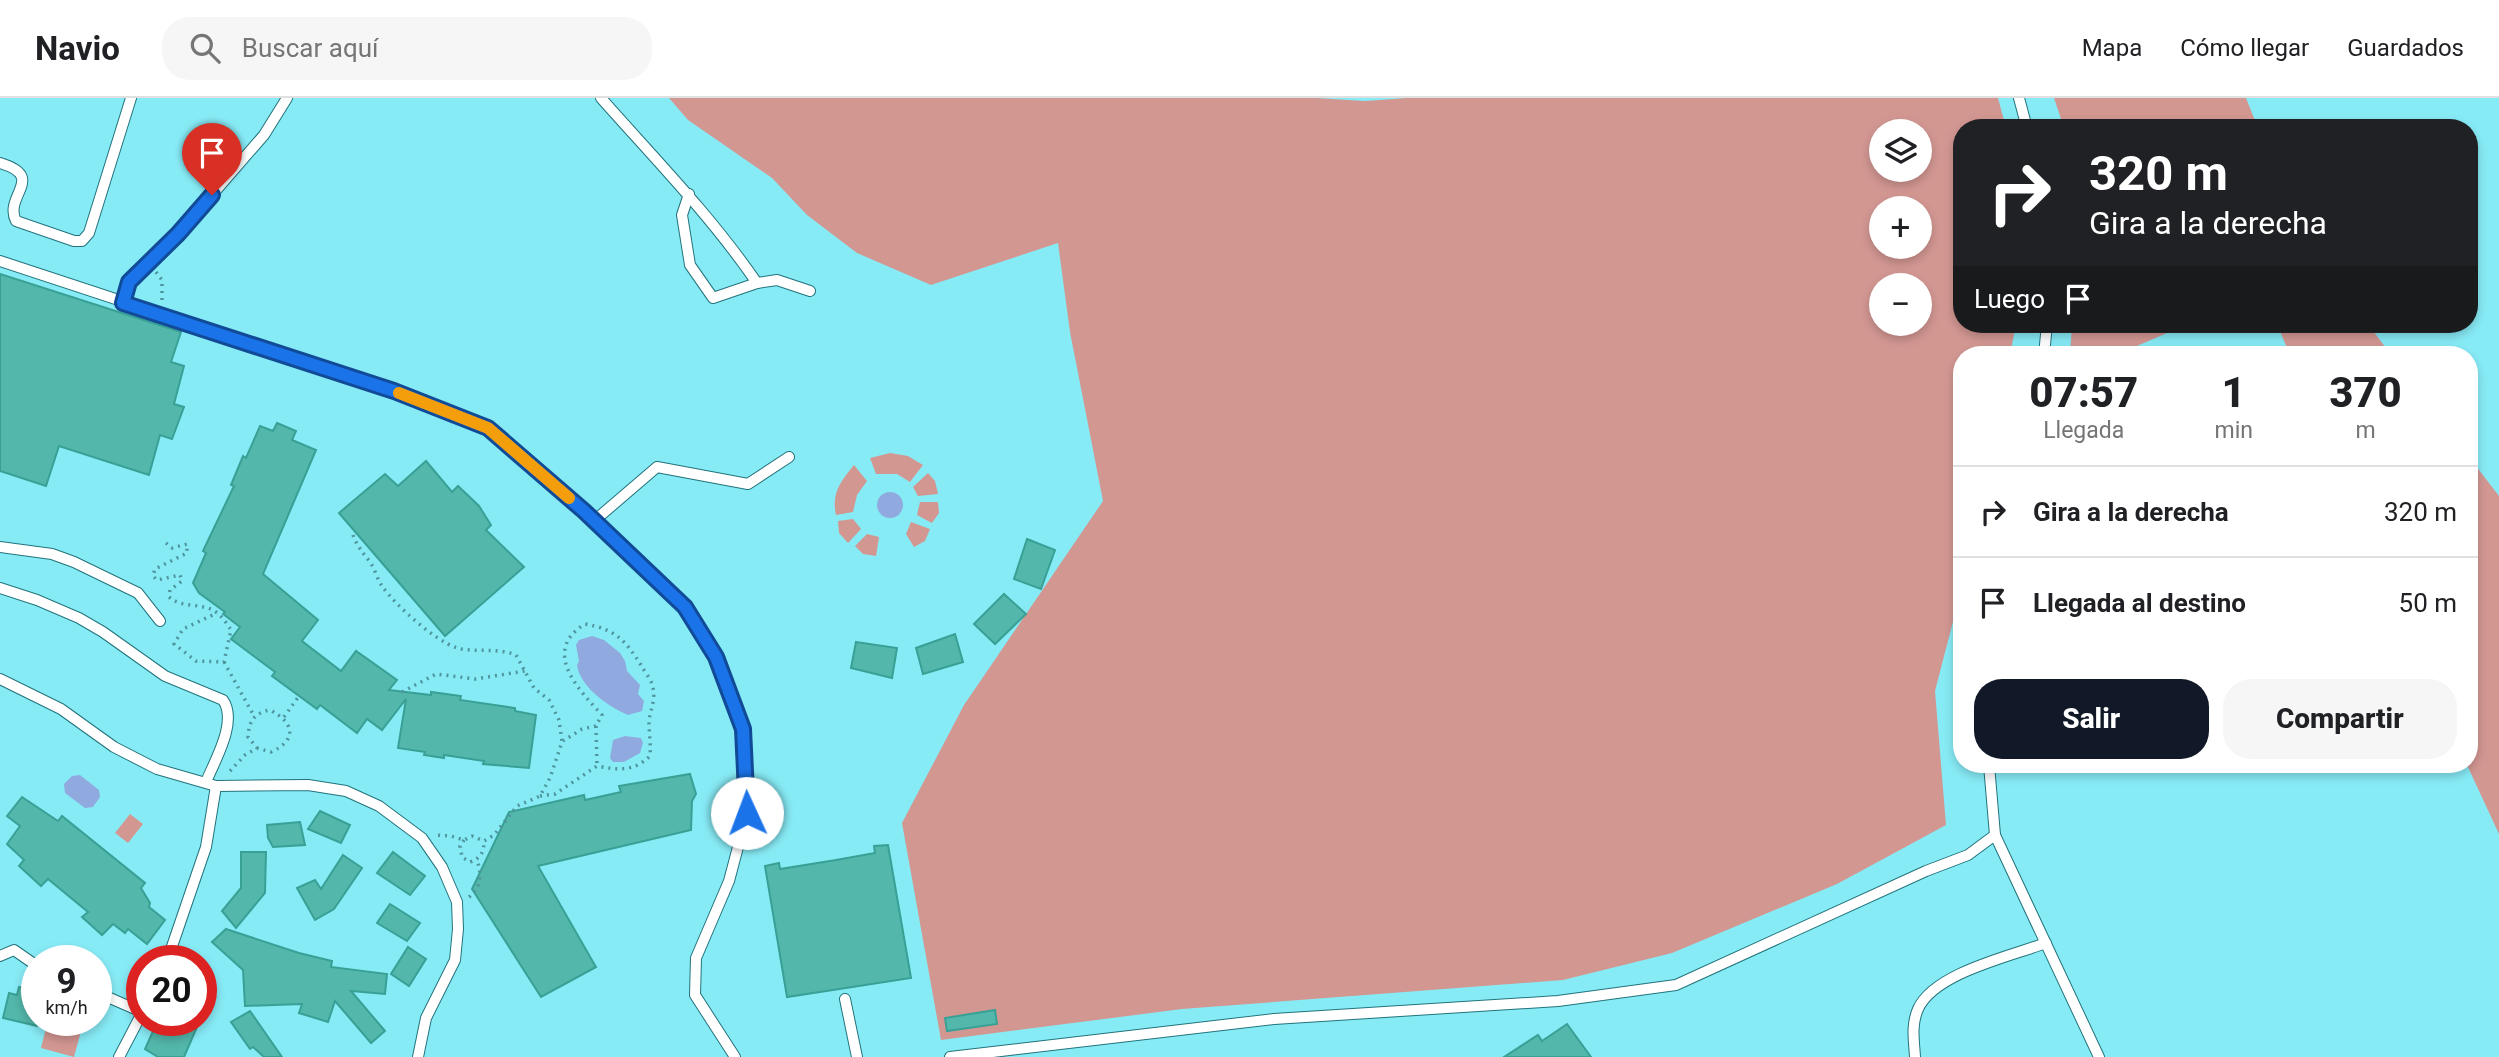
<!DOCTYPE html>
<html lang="es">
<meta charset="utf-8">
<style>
:root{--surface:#fff;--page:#f6f6f6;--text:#202124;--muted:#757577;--line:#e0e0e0;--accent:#111827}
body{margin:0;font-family:Roboto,sans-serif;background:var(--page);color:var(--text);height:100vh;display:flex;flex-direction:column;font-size:26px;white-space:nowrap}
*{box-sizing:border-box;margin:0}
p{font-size:23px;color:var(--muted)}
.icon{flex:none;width:38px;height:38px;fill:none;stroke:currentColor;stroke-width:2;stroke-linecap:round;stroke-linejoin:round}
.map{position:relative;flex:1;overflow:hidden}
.side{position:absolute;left:1953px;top:248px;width:525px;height:427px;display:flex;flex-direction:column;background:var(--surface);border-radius:28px;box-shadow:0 4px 10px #0003}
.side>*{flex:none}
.top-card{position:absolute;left:1953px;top:21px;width:525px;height:214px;border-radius:28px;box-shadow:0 4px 10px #0003;background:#202124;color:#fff;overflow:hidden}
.buttons{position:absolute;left:1869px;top:21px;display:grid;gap:14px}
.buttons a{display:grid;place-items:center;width:63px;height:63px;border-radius:50%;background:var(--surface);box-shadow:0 4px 10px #0003;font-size:35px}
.speed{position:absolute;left:21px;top:847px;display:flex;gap:14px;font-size:35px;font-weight:700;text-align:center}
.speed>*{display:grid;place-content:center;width:91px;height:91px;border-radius:50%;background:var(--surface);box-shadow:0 4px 10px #0003;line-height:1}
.speed small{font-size:18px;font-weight:400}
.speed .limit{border:10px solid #d22;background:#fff;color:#111}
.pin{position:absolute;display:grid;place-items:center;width:60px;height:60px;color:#fff;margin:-72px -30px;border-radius:50% 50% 50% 0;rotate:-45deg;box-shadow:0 0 7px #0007}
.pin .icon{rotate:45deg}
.me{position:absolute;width:77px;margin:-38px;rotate:358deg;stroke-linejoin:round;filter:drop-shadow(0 0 5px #0008)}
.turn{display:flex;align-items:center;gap:24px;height:147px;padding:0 21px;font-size:32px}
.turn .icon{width:91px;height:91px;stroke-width:2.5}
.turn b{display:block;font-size:49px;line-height:60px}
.then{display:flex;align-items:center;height:66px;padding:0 21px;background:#0003;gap:14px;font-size:26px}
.eta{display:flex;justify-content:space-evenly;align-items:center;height:119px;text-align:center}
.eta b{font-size:42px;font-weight:800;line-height:49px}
.action{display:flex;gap:14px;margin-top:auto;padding:14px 21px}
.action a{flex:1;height:80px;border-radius:28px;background:var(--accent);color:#fff;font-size:28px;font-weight:800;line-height:80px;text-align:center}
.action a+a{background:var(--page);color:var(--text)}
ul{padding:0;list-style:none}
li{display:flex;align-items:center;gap:21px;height:91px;padding:0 21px;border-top:2px solid var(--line)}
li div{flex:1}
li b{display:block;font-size:26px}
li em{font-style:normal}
header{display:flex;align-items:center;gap:42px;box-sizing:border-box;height:98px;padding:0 35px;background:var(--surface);border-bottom:2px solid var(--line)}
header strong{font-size:33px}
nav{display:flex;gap:38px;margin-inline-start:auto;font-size:24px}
.search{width:490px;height:63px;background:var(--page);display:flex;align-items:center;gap:18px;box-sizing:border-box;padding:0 24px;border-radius:28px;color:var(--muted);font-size:26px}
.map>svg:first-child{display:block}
.green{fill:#d39792;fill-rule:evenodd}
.water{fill:#90a9de}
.building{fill:#53b7ab;stroke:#39a095;stroke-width:2}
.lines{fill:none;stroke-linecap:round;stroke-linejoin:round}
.service-casing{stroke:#22737b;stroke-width:12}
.path{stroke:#4e959d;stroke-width:3.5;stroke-dasharray:2 5;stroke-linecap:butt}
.service{stroke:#fff;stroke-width:10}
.route-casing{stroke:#114b97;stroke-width:18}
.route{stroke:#1a73e8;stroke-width:12}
.slow{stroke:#f59e0b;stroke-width:12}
</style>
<header>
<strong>Navio</strong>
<div class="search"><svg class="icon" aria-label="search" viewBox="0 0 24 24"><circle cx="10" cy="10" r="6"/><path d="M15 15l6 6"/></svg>Buscar aquí</div>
<nav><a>Mapa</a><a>Cómo llegar</a><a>Guardados</a></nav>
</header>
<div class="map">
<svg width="2499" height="959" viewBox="0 0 2499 959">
<rect width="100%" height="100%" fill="#87ebf6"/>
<g class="green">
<path d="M669,0H1316L1365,3L1407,0H1998L2006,30H1962V226H2016L2010,257H1962V489L1935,593L1946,727L1837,786L1672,855L1563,882L1182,911L941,942L902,725L964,607L1103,403L1070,234L1058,145L931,187L857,155L807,117L772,80L688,22ZM1881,33H1920V72H1881ZM1881,110H1920V149H1881ZM1881,187H1920V226H1881Z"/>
<path d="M2054,0H2246L2258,30H2064Z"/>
<path d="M2072,226H2188L2116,257H2070Z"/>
<path d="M2277,226H2368L2391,257H2290Z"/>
<path d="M890,355L908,358L923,367L910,384L897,376H876L870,360Z"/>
<path d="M2469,359L2499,398V736L2467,667H2469Z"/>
<path d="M854,367L867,383L857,397L853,414L836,417C831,395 841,383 854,367Z"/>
<path d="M928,375L935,383L938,396L918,398L913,389Z"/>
<path d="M920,404H938L939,415L932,425L917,417Z"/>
<path d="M853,421L861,431L848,445L839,435L838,423Z"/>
<path d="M911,424L930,431L925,443L914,449L906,436Z"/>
<path d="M867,436L879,439L876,458L863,456L855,448Z"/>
<path d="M130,716L143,726L128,745L115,735Z"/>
<path d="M48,922H84L74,959L41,950Z"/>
</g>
<g class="water">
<circle cx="890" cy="407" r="13"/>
<path d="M592,538L604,542L620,555L625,563L627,573L640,587L638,596L644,603L642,613L628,617C609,609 580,589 577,567L579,563L576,547L579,542Z"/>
<path d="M625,638L641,640L643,645L640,655L624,664H613L610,660L613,642Z"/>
<path d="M80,677L99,692L100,699L93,709L85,710L65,695L64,686L72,678Z"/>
</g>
<g class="building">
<path d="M0,176L181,234L171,264L184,268L174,306L184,309L172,341L160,337L149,377L59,348L46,388L0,373Z"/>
<path d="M277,325L296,333L292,342L316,352L263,476L318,522L302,543L341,573L356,553L397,582L389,592L431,597V594L461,598L460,602L515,610V613L536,617L529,670L483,666L484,663L444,657V660L424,657L425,654L398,650L406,601L382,632L367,621L357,635L320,607L317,611L272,578L275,574L231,541L240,529L223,516L225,514L199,495L193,485L206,455L203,453L234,388L231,387L243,358L246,360L260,328L273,333Z"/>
<path d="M426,363L452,394L458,388L479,408L491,427L486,432L524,469L445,538L339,415L385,376L398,388Z"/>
<path d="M1027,441L1055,452L1041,491L1014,481Z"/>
<path d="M1004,496L1026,516L995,546L974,526Z"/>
<path d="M955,536L963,564L923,576L916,550Z"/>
<path d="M856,544L897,550L892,580L851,570Z"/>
<path d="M690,676L696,696L692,703L691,732L538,768L596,869L541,899L472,791L509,714L584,697L585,702L621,694L619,688Z"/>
<path d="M22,699L58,723L62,718L145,785L141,790L150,805L149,809L165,822L147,846L128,831L125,835L113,826L102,837L82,819L88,814L48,781L41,788L19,768L24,762L7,746L20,728L7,718Z"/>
<path d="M320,713L350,727L341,745L308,731Z"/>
<path d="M300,724L305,747L273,749L268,740L267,727Z"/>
<path d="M888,747L911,880L787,899L765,768L779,765L780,771L836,762L875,755L874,748Z"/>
<path d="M241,754H266L265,795L236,830L222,813L241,790Z"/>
<path d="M393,754L425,778L410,797L377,775Z"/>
<path d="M343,757L362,770L334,811L315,822L297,790L315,782L321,791Z"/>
<path d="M390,806L420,825L407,843L377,825Z"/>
<path d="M226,831L299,855L332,863L331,869L387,876L385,896L351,893L385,933L371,945L335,903L328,924L299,915L302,906L245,908L243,872L212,844Z"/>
<path d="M408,849L426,861L409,888L391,876Z"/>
<path d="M19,889L37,893V928L3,920L9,895L17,897Z"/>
<path d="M995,912L997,926L947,933L945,920Z"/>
<path d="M250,913L282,959H264L253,949L250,951L231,924Z"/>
<path d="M158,922H200L184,959H158L145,951Z"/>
<path d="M1567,926L1591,959H1504L1538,937L1542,943Z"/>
</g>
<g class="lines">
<g class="service-casing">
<g id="service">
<path d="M601,0C655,61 711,118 757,185"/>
<path d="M2019,0L2027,30"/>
<path d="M0,65C47,79 3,98 16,123L74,143H82L89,135L131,0"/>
<path d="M689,96L682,117L690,167L713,200L757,185L777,182L810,193"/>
<path d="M0,163L395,293L487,330L584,413L686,509L716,559L743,631L747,715L729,783L696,860L695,897L735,959"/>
<path d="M123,205L129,184L178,136L264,37L287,0"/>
<path d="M2044,257L2047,226"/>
<path d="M594,423L657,369L748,386L789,359"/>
<path d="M0,449L52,456L74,464L138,495L160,523"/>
<path d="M0,490L37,502L79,520L103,534L165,578L223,602C238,624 215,662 206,684"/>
<path d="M0,581L61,611L114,649L157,671L216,688L308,687L346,693L379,708L422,740L442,769L457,804L458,831L455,862L426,920L418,959"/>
<path d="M1995,737L2099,959"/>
<path d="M0,858L14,852L37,868"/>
<path d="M167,863L206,749L216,688"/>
<path d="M96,894L142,914"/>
<path d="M845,901L857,959"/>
<path d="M119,959L142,915"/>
<path d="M950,959L1274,921L1558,903L1676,887L1926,773L1968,757L1995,737L1989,667"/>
<path d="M1915,959C1914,942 1911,927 1918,911C1934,875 2011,858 2046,845"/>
</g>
</g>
<g class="path">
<path d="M156,174L162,182V204"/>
<path d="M353,437C357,448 363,455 370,464C375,471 377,481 382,488C396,508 434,542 457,550C476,555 495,549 516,557L534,590L549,602L559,622L562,644L550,680L540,698L517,708L494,737L484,743L472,738L464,742L451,738L435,737"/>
<path d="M166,445L172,450L187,446V455L155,471L153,478L157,482L180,477L182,483L170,492L169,499C183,511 201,504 216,514C222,518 227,526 231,532L224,564L196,563L174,546L183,531L217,515"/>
<path d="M224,564L254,618"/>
<path d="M402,594L436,576L475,581L525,573"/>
<path d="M284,619L299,598"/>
<path d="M596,628L597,668"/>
<path d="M230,673L245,657L257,650L248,639C249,623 254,615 270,612C294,624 298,642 271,654L257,650"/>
<path d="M540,698L555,696L597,668C618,672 634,674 650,658C651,646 649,635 649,624C650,610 657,602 652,586C650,580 644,573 641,567C625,542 615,531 585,526C541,553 578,591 602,617L596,628L582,631L563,643"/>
<path d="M464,742L460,748L462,759L470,764C481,760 484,754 484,743"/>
<path d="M469,799C481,790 482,776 477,762"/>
</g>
<use href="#service" class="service"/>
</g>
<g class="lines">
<g class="route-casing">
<path id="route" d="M212,97L178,136L129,184L123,205L394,293L488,330L584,413L685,509L716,559L743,631L747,715"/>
</g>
<use href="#route" class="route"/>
<path class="slow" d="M399,295L488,330L569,400"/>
</g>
</svg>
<div class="buttons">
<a><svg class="icon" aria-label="layers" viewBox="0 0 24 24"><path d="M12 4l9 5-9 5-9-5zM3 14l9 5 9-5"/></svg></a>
<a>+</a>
<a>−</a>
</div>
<div class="speed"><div>9<small>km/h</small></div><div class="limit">20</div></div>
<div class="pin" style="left:212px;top:97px;background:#d93025"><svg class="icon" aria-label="arrive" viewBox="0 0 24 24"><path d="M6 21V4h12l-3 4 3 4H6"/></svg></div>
<svg class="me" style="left:747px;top:715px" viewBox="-20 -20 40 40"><circle r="19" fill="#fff"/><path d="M0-13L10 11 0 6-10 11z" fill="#1a73e8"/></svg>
<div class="top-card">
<div class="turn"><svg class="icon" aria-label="right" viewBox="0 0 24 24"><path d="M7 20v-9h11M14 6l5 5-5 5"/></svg><div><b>320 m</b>Gira a la derecha</div></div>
<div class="then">Luego<svg class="icon" aria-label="arrive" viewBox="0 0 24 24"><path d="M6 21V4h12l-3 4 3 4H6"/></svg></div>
</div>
<section class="side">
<div class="eta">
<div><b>07:57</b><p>Llegada</p></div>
<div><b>1</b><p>min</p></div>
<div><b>370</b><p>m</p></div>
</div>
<ul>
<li><svg class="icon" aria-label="right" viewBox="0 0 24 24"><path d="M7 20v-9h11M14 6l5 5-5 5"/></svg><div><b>Gira a la derecha</b></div><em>320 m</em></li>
<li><svg class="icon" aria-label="arrive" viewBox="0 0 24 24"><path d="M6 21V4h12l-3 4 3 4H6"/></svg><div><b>Llegada al destino</b></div><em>50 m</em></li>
</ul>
<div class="action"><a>Salir</a><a>Compartir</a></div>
</section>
</div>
